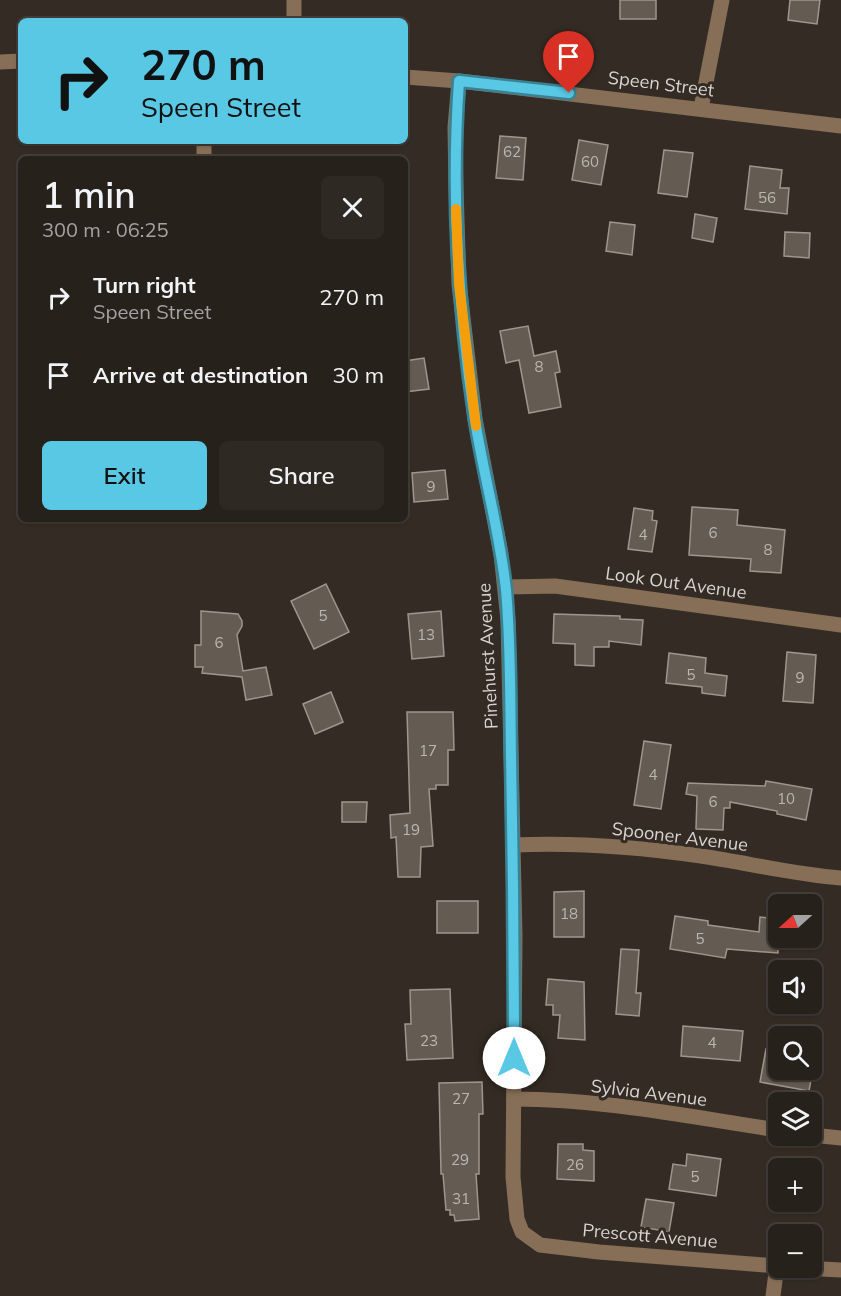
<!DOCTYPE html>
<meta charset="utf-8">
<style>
:root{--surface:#27211b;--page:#2f2924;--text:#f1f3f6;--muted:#a4a3a3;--line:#433e3a;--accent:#58c8e4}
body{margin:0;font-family:Mulish,sans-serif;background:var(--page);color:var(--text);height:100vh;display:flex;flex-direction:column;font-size:22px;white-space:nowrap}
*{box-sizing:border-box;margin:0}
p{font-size:20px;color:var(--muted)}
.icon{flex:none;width:33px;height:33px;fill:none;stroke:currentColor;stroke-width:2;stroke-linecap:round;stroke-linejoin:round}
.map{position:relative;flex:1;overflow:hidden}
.details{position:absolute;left:18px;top:156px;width:390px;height:366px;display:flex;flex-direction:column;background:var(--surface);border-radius:9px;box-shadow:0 2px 4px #0004,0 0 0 2px var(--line)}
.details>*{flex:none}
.top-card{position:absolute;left:18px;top:18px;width:390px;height:126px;border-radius:9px;box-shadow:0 2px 4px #0004,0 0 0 2px var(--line);background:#58c8e4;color:#111;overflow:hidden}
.needle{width:39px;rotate:249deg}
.controls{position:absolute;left:768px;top:894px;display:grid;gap:12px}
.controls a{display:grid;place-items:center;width:54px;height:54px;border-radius:9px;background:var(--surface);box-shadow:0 2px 4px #0004,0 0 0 2px var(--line);font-size:30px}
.pin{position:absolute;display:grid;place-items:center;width:51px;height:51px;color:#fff;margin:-62px -26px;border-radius:50% 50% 50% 0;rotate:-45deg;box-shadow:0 0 6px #0007}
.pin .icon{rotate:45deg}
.me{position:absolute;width:66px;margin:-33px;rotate:0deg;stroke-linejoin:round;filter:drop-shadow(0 0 4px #0008)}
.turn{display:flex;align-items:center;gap:21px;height:126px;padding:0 24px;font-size:27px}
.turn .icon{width:78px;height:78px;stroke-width:2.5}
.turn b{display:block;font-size:42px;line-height:51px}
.round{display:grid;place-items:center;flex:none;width:63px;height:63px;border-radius:9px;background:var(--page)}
.headline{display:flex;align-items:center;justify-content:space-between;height:102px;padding:0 24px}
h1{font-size:36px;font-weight:600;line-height:45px}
.action{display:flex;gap:12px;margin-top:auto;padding:12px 24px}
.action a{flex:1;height:69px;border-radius:9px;background:var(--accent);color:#111;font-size:24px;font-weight:600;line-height:69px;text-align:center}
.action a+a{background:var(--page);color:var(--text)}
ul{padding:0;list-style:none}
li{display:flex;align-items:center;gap:18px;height:78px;padding:0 24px}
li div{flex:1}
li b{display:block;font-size:22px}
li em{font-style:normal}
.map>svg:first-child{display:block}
.building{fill:#645c53;stroke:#9f958c;stroke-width:1.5}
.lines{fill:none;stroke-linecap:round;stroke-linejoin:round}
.minor{stroke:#876f57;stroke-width:15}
.route-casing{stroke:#398294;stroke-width:15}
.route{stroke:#58c8e4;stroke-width:10}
.slow{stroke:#f59e0b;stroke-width:10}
.labels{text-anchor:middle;stroke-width:6;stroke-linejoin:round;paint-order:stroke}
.number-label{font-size:15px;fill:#bcb6b0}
.street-label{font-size:18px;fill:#d9d4cf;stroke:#342c24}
</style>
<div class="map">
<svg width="841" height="1296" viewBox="0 0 841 1296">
<rect width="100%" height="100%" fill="#342c24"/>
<g class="building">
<rect x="620" y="0" width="36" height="19"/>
<path d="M790,0H820L817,24L788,20Z"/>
<path d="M500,136L526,138L523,180L496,178Z"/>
<path d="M579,140L608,145L601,185L572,180Z"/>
<path d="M664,150L693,153L687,197L658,193Z"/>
<path d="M750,166L782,170L780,188H789L787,214L745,209Z"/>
<path d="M695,214L717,218L713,242L692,238Z"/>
<path d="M610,222L635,225L632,255L606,251Z"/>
<path d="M785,232L810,233L809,258L784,256Z"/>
<path d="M528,326L534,356L556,351L560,372L555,373L561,407L529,413L519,360L506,363L500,331Z"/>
<path d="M424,358L429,389L405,392V361Z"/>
<path d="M445,470L448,499L414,502L412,473Z"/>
<path d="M692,507L738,510L737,525L785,530L781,573L750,571L751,559L689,555Z"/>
<path d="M634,508L653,511L652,520L657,521L652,552L628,549Z"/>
<path d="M326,584L349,632L314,649L291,601Z"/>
<path d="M201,611L238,614L242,621V626L237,635L243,671L266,667L272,695L246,700L242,677L202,673L203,667H195V645H201Z"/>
<path d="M441,611L444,656L412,659L408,614Z"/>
<path d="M554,614L620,616V619L643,620L641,645L609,641V647H594V666L575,665V644L553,643Z"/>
<path d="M787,652L816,655L813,703L783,701Z"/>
<path d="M669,653L706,658L705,673L727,676L725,696L702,693V687L666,683Z"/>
<path d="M331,692L343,722L315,734L303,704Z"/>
<path d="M407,712H453L454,750H448V785H436V789H429L433,846L421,847L420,877H398L396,837L391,838L390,815L410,813Z"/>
<path d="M644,741L671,745L661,809L634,805Z"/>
<path d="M766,781L812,789L806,820L777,814V811L730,802V808H724L723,830L696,829L697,796L686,794L688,783L765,786Z"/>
<path d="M342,802H367L366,822H342Z"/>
<path d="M584,891V937H554V892Z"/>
<rect x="437" y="901" width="41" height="32"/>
<path d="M675,916L708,921V925L759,932L760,917L778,919V953L727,949L725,958L670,949Z"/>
<path d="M621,949L639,950L636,993H641L639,1016L616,1014Z"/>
<path d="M548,979L584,982L585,1040L558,1038L560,1015H553V1005H546Z"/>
<path d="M450,989L453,1058L407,1060L405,1024H411L410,990Z"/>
<path d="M683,1026L743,1031L740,1061L681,1056Z"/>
<path d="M766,1049L778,1052V1070H812V1057L815,1058L809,1091L760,1082Z"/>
<path d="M482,1082L483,1114H479V1174H476L479,1219L455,1221L454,1215H450V1210H446L443,1174H441L439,1083Z"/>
<path d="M558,1144H583V1150L594,1151V1181L557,1179Z"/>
<path d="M687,1154L721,1159L716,1196L669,1189L673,1164L686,1166Z"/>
<path d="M646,1199L674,1203L669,1232L641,1227Z"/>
</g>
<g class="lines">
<g class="minor">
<path d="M294,0V21"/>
<path d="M0,62L21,61"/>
<path d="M405,77L459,81L841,126"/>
<path d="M459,81L455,127L456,188L459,284L475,419L501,554L508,620L515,935L513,1177L517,1219L522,1232L540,1245L599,1252L778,1266"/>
<path d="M701,108L722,0"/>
<path d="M204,141V159"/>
<path d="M506,587L555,586L841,625"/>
<path d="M513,845C575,842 639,847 701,856C748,863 793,874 841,878"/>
<path d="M514,1099C603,1099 691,1117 778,1130"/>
<path d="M812,1135L841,1138"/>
<path d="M803,1268L841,1270"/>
<path d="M773,1296L777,1265"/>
</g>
</g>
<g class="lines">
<g class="route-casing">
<path id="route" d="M514,1058C514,958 513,857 511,757C510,701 511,645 506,590C500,533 484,477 475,420C458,308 451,194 459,81L569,93"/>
</g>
<use href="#route" class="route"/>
<path class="slow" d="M456,209L459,284L476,426"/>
</g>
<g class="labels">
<g class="number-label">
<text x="512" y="157">62</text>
<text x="590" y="167">60</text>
<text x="767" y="203">56</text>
<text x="539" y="372">8</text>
<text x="431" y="492">9</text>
<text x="713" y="538">6</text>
<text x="643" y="540">4</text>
<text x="768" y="555">8</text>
<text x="323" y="621">5</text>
<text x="426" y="640">13</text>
<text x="219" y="648">6</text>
<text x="691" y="680">5</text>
<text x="800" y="683">9</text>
<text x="428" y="756">17</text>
<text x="653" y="780">4</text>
<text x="786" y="804">10</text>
<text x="713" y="807">6</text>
<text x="411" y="835">19</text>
<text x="569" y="919">18</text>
<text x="700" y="944">5</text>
<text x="429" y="1046">23</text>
<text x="712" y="1048">4</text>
<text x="461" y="1104">27</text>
<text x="460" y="1165">29</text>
<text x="575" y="1170">26</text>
<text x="695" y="1182">5</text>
<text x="461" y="1204">31</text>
</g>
<g class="street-label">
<text transform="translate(661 84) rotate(7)" y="6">Speen Street</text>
<text transform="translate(676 583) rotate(8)" y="6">Look Out Avenue</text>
<text transform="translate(488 656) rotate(-93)" y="6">Pinehurst Avenue</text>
<text transform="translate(680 837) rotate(7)" y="6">Spooner Avenue</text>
<text transform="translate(649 1093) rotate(7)" y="6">Sylvia Avenue</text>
<text transform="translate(650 1236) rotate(5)" y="6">Prescott Avenue</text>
</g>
</g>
</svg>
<div class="controls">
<a><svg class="needle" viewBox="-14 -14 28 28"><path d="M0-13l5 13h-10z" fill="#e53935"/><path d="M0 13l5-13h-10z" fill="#a4a3a3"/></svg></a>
<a><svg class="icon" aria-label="sound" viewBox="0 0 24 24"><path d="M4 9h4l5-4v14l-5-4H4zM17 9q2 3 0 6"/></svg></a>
<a><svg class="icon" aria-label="search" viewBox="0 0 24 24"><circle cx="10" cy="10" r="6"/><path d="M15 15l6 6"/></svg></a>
<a><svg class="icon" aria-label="layers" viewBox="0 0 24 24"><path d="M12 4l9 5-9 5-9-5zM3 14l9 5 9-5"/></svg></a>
<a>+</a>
<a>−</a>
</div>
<div class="pin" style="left:569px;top:93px;background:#d93025"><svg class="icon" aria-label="arrive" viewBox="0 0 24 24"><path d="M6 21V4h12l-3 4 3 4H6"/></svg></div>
<svg class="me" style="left:514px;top:1058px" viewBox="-20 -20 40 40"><circle r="19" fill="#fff"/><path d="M0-13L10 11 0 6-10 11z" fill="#58c8e4"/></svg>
<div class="top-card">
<div class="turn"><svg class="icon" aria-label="right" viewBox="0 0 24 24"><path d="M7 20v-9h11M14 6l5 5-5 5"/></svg><div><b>270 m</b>Speen Street</div></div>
</div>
<section class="details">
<div class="headline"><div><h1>1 min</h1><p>300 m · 06:25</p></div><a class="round"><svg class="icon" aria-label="close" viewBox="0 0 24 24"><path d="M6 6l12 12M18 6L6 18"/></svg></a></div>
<ul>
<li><svg class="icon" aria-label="right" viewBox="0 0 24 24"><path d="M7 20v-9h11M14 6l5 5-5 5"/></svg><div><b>Turn right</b><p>Speen Street</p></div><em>270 m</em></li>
<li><svg class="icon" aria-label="arrive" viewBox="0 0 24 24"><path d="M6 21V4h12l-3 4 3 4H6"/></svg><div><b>Arrive at destination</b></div><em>30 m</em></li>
</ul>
<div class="action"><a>Exit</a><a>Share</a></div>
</section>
</div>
